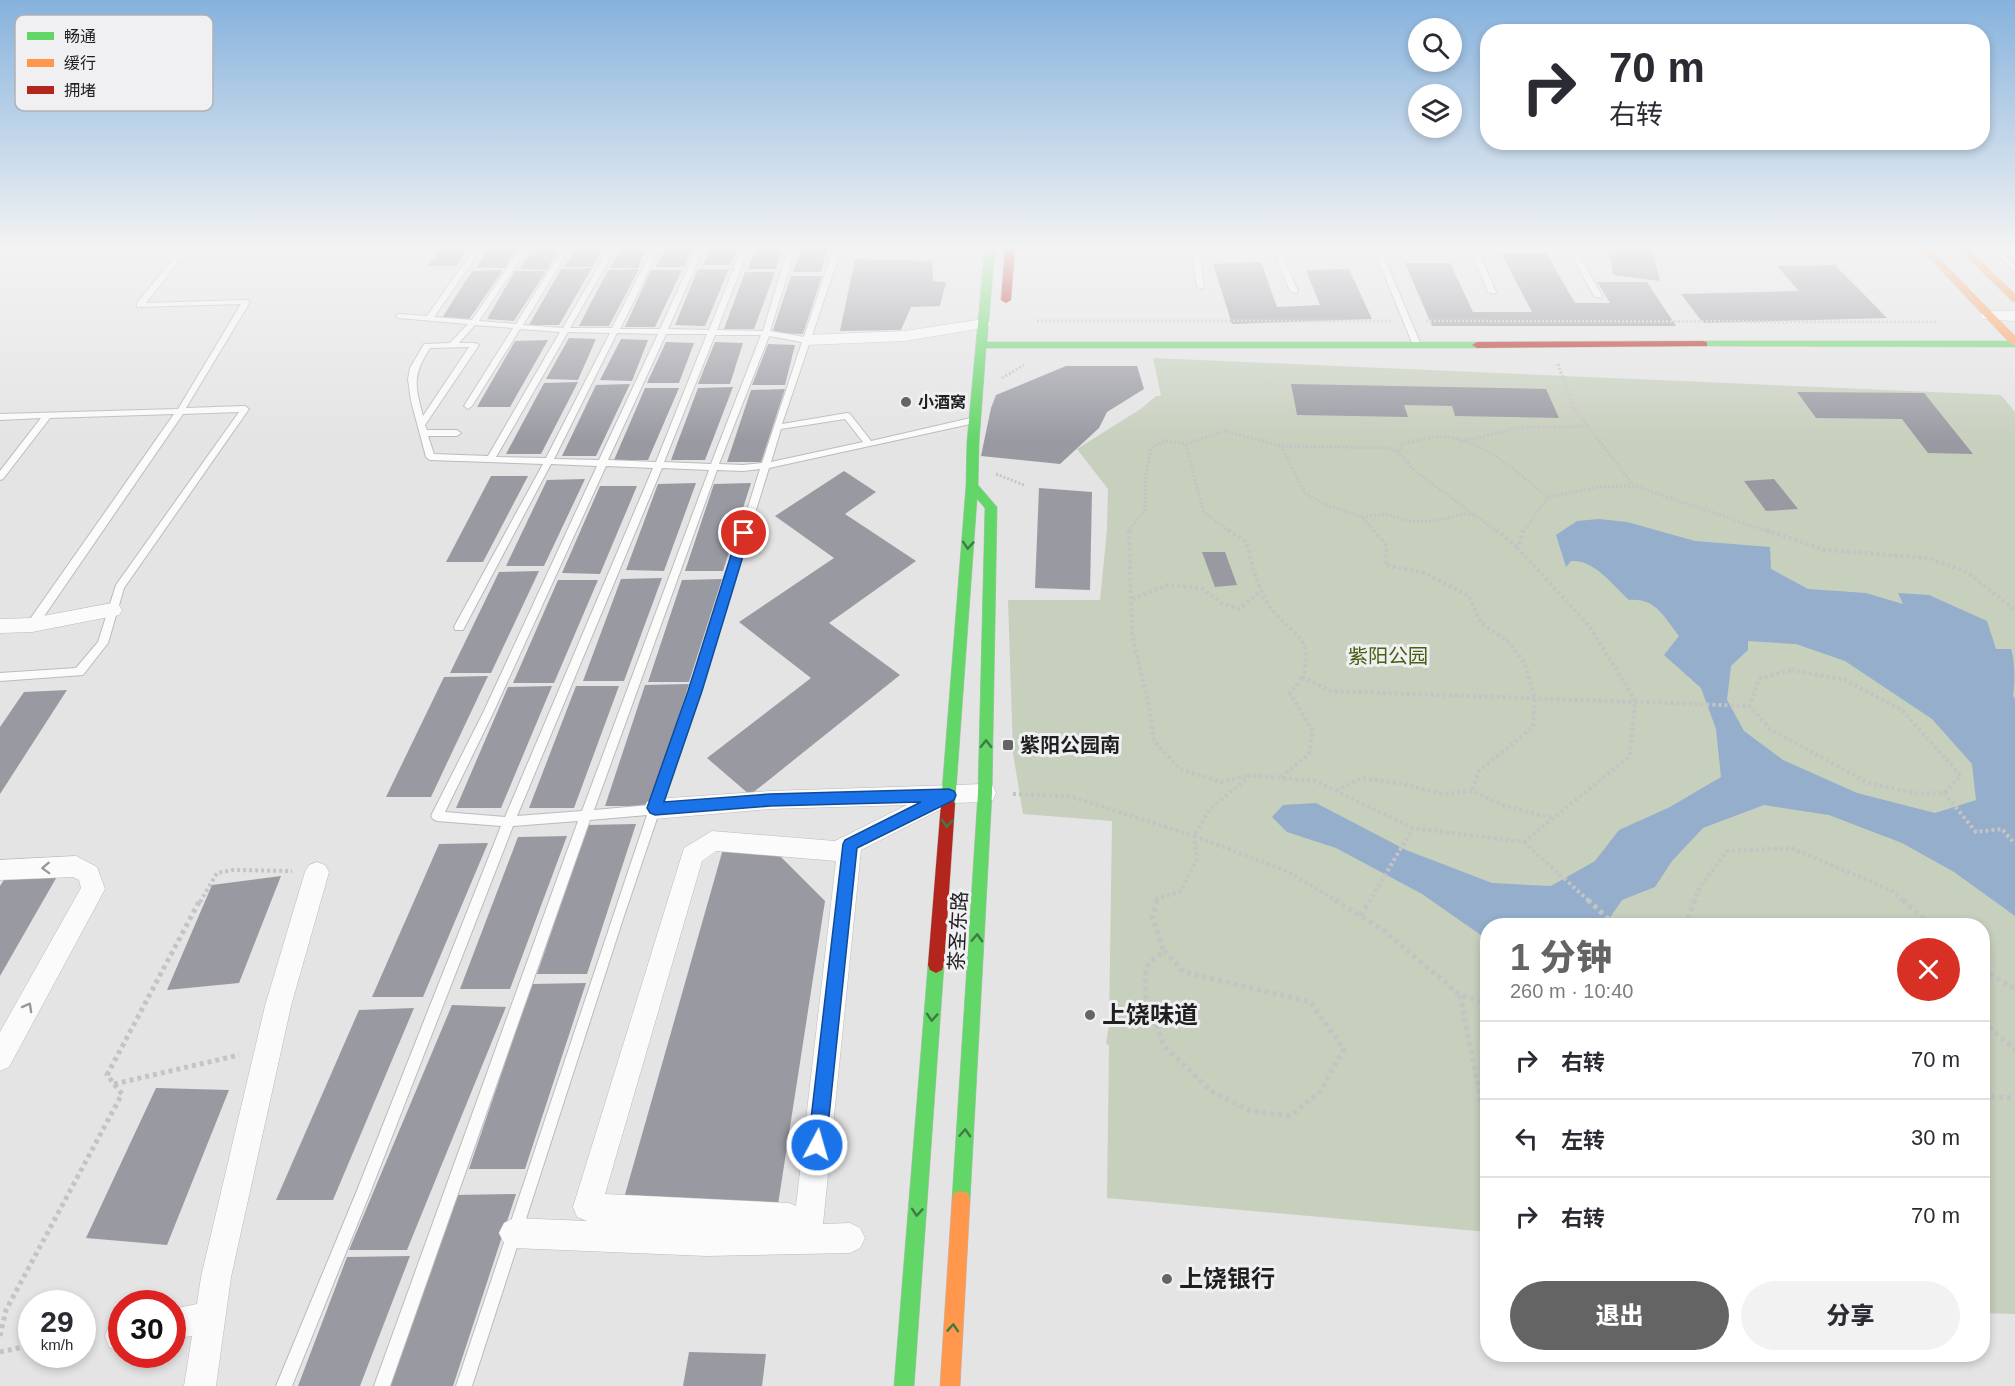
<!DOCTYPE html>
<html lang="zh">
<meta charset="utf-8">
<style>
:root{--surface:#fff;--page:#f2f2f3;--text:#2b2b33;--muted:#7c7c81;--line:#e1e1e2;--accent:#646465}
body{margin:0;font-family:Helvetica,"Noto Sans SC",sans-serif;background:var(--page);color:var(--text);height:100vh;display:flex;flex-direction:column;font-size:22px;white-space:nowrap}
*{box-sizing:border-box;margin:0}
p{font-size:20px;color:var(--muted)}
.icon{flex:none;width:33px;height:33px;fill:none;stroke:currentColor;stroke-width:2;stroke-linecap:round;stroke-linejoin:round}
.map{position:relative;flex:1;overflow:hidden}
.drawer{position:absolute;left:1480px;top:918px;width:510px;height:444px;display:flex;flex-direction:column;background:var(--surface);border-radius:24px;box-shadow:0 3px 9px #0003}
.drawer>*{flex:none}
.top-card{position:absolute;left:1480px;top:24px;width:510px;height:126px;border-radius:24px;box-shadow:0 3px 9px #0003;background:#fff;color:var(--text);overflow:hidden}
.buttons{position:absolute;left:1408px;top:18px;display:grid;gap:12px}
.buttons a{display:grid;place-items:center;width:54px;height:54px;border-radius:50%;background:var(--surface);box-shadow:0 3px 9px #0003;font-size:30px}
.speed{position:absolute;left:18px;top:1290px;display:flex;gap:12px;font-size:30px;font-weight:700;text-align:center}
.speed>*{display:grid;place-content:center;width:78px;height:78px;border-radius:50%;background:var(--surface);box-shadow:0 3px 9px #0003;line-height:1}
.speed small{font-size:15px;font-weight:400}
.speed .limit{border:9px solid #d22;background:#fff;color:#111}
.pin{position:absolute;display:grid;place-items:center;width:51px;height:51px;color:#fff;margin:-26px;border:3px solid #fff;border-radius:50%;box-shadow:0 2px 6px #0007}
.me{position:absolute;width:66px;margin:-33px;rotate:6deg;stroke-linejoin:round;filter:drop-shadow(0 0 4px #0008)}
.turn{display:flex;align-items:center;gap:21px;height:126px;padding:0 30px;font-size:27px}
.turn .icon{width:78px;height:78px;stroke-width:2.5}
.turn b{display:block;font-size:42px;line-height:51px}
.round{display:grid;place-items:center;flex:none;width:63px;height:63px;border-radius:32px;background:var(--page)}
.head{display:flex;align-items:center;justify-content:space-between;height:102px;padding:0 30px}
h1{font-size:36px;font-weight:800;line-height:45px;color:var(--accent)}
.cta{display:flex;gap:12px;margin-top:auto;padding:12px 30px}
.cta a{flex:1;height:69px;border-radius:36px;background:var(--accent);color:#fff;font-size:24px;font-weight:800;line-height:69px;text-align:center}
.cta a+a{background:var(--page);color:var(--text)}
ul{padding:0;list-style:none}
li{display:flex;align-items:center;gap:18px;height:78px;padding:0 30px;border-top:2px solid var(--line)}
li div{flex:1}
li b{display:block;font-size:22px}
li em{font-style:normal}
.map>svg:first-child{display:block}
.green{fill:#c7cfbd}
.water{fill:#94aecc;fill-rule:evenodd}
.building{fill:#9999a2}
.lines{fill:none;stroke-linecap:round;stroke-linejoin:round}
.lane-casing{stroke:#bbbbbc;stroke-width:2}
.street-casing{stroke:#bbbbbc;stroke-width:1}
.fast-casing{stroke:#bbbbbc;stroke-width:1}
.slow-casing{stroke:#bbbbbc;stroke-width:1}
.jam-casing{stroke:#bbbbbc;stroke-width:1}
.path-far2{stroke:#c4c4c4;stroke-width:3;stroke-dasharray:2 2;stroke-linecap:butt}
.path-far1{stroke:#c4c4c4;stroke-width:4;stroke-dasharray:3 3;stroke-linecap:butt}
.path{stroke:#c4c4c4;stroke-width:5;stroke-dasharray:4 4;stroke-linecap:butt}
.lane{fill:#fbfbfb;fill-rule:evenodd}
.street{fill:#fbfbfb;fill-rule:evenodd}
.fast{fill:#63d668;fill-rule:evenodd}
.slow{fill:#ff974d;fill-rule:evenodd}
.jam{fill:#b3261e;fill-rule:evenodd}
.oneway{stroke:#417a44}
.oneway2{stroke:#989898}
.route{fill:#1a73e8;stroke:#114b97;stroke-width:1.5}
.poi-dot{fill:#646465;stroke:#f0f0f3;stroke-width:2}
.labels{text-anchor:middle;stroke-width:6;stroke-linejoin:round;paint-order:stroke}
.far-poi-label{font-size:16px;font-weight:bold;fill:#1f1f20;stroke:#f0f0f3;text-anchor:start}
.park-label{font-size:20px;fill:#476012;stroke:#f0f0f3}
.poi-label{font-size:20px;font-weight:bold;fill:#1f1f20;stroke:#f0f0f3;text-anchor:start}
.street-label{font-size:20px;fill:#1f1f20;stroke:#f0f0f3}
.near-poi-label{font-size:24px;font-weight:bold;fill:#1f1f20;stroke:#f0f0f3;text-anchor:start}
.key{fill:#f0f0f3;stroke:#b1b1b4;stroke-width:1.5}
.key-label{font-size:16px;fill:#1f1f20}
</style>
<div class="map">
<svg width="2015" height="1386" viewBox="0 0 2015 1386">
<rect width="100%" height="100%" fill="#e4e4e5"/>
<path class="green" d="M1153,358L2001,395L2015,412V1314L1983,1313V926H1488V1232L1107,1198L1109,1046L1106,1043L1109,1026L1112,821L1023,814L1013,753L1008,600H1100L1107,530L1108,489L1077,449L1142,408L1156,396H1161Z"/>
<path class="water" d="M1599,519L1627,522L1695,541L1770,547L1771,569L1808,589L1866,593L1903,604L1898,593L1929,595L1987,621L1996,649H2011C2015,660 2015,684 2013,696L2015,699V916L1954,872L1902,843L1829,815L1764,805L1703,828L1672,861L1655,887L1622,900L1605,925L1488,926V940L1422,894L1336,848L1287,832L1272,817L1283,805L1316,803L1406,850L1492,883L1551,886L1595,861L1619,830L1670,807L1721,777L1716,729L1701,688L1664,655L1679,636C1663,616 1656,598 1629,600C1613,585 1594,559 1571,561L1566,567L1556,535L1577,521ZM1748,641L1796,644L1845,661L1932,719L1972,764L1976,800L1935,813L1857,793L1783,760L1744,731L1727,700L1731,666L1748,650Z"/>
<g class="building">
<path d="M442,248H468L457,266H428Z"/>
<path d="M490,248H517L505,268H476Z"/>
<path d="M533,248H559L547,270L519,269Z"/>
<path d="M576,248H602L593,267H564Z"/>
<path d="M621,248H647L638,268H610Z"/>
<path d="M666,248H692L685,267H656Z"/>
<path d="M710,248H737L731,265H703Z"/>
<path d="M756,248H782L776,269H748Z"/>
<path d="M801,248H827L821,272H793Z"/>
<path d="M1608,248H1652L1660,281L1613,275Z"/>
<path d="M1501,253H1546L1575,303H1610L1597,282H1647L1676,326H1432L1405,263H1450L1473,312H1532Z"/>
<path d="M855,259L932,261L933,281L946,282L940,306L911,307L901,330L840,331Z"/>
<path d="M1261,262L1277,307L1320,305L1306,270L1349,269L1372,319L1232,324L1213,264Z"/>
<path d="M1835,265L1887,318L1703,323L1681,294L1799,291L1777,266Z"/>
<path d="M592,268L559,325H529L561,269Z"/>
<path d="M639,269L609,326H579L608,270Z"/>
<path d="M698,269H729L705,326L675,325Z"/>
<path d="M503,270L468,321L442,318L472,271Z"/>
<path d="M651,270H682L655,327H625Z"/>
<path d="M515,271H546L514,321L487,319Z"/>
<path d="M745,272H775L754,329H724Z"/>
<path d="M791,276H822L803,334L772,333Z"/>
<path d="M569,338L596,339L578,380L546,379Z"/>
<path d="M621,339L648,340L632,381L600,380Z"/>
<path d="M548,340L510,407H477L515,341Z"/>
<path d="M666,342L694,343L679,383H647Z"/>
<path d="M715,342L743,343L730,384H698Z"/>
<path d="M768,344L795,345L785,385H752Z"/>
<path d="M1066,366H1137L1144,389L1107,412L1099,428L1060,464L981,456L991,408L996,395Z"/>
<path d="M578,382L541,454H506L544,383Z"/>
<path d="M630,384L596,456H562L596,385Z"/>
<path d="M1291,384L1546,389L1559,418L1455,416L1452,406L1404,405L1408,417L1297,415Z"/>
<path d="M733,387L705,460H671L698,388Z"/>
<path d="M645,388H679L648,460H614Z"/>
<path d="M785,389L761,462H727L751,390Z"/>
<path d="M1797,392L1924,393L1973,454L1928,453L1902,419L1816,418Z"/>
<path d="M844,471L876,492L845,514L916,561L829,623L900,675L750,795L707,758L811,678L739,622L834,558L775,516Z"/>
<path d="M491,476H528L483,562H446Z"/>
<path d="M585,479L544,566H506L547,480Z"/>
<path d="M1774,479L1798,509L1766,511L1744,481Z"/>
<path d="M696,483L664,571L626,570L658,484Z"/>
<path d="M751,483L723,571H685L714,484Z"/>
<path d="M600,486H637L600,574L562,573Z"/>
<path d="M1039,488L1092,492L1090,590L1035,588Z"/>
<path d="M1202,552H1225L1237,585L1215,587Z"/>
<path d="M539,571L491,673H450L499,572Z"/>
<path d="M662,578L624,681H583L621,579Z"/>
<path d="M722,579L689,682H648L682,580Z"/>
<path d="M558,580H598L554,683H513Z"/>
<path d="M488,676L431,797H386L444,677Z"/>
<path d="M689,684L650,806H605L645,685Z"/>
<path d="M552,686L501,808H456L508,687Z"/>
<path d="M576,686H619L574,808H529Z"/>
<path d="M67,690L0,794V727L24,692Z"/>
<path d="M636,824L587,974H537L588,825Z"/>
<path d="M567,836L510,989H460L518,837Z"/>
<path d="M488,843L423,997H372L439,844Z"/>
<path d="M723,849L777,853L825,901L777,1211L622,1205Z"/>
<path d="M59,873L0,976V886L7,875Z"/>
<path d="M281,876L239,983L167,990L212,885Z"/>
<path d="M586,983L525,1169H469L532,984Z"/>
<path d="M452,1005L506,1007L407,1250H349Z"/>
<path d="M414,1008L333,1200H276L359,1010Z"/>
<path d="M156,1088L229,1090L167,1245L86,1238Z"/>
<path d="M516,1194L453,1386H389L455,1195Z"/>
<path d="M410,1256L360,1386H298L347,1257Z"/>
<path d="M689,1352L766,1354L762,1386H683Z"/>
</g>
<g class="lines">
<g class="lane-casing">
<g id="lane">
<path d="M182,248H189L146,303L246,300L250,302L186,408L245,406L249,409L124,588L108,643L83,675L0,681V673L76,668L98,642L116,585L239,412L183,414L36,628H28L27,625L28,622L174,414L50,418L3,479L0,480V471L41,418L0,420V414L178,409L241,304L137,307V303Z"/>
<path d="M475,248H482L434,317L472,320L521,248H528L479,321L516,324L563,248H570L523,325L563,328L609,248H616L570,328H612L653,248H660L620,329H660L697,248H704L668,329L709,330L742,248H749L717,330L763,331L788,248H796L770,331L804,337L832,253L839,251L840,253L782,424L847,413L850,414L871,441L975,417L979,420L975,423L769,468L700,691L623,919L472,1386H456L647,815L590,820L390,1386H374L578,821L513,826L370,1193L292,1386H276L356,1193L501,826L437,821L433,819L431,816L483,713L597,466L551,464L463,630H455L454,627L543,464L430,460L426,457L411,401L408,379L410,368L424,344L450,343L468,324L399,318L395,316L399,314L427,316ZM475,325L513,328L464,406L468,409L472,406L520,329L560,332L488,456L434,454L428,436H457L461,433L457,430H427L425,425L479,345L475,343H459ZM568,332L610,333L546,458L496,457ZM617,333L658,334L599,460L554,459ZM666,334H707L656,462L608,460ZM715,335H761L711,464L664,462ZM769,336L802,342L762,463L743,465L719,464ZM469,347L423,416C415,385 412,376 430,348ZM845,419L863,442L771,462L781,429ZM606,466L653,468L505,817L445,812L493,713ZM662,468L709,470L582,811L517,816ZM760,469L690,691L650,805L594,810L717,470L743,471Z"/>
<path d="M1191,248H1199L1204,289L1197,287Z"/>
<path d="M1272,248H1279L1298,291L1297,293L1290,291Z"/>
<path d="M1281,248H1389L1381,250L1421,345L1420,347H1414L1413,345L1374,250H1284Z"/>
<path d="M1470,248H1477L1496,292L1495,294L1488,292Z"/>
<path d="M1568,248H1575L1602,296L1601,298L1594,296Z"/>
<path d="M1743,248H1789L1882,253L1886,255L1882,257L1746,250Z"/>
<path d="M1990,248H1997L2015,265V271Z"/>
</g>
</g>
<g class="street-casing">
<g id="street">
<path d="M1988,311H2015V321L1983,319L1980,316L1983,313Z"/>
<path d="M984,319L989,321L992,324L989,327L905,341L806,345L798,340L806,335L905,331Z"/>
<path d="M112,603L119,605L122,610L119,615L32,632L0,633V619L32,618Z"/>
<path d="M985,784L993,786L996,793L993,800L985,802L953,803L861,850L823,1224L850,1223L860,1228L865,1238L860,1248L850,1253L707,1256L514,1248L504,1243L499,1233L504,1223L514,1218L587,1221L577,1217L573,1207L684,848L712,831L835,841L907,805L770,809L655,819L647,816L644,809L647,802L655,799L770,791ZM716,851L836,861L796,1206L789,1203L605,1194L702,861Z"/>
<path d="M76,856L97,867L105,889L9,1067L0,1071V1032L81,888L79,880L73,877L0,880V860Z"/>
<path d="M317,862L325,865L329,872L291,1006L231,1277L216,1386H184L192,1336L172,1339V1309L197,1304L201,1277L265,1006L305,872L309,865Z"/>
<path d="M122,1320V1351H120L109,1347L105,1336L109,1325Z"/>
</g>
</g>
<g class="fast-casing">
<g id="fast">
<path d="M985,248H995L987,342H1477L1482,345L1477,348H986L979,442L978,485L997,507L992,793L970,1200L968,1207L961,1209L954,1207L952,1200L978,793L985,508L977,499L955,804L953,808L948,810L943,808L941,804L966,486L967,442Z"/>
<path d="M1703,341H2015V347L1699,346V342Z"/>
<path d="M936,957L942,960L944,965L914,1386H894L928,965L930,960Z"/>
</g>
</g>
<g class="slow-casing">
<g id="slow">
<path d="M1920,248H1929L2015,336V345L2011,344Z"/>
<path d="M1958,248H1967L2015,294V302L2012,301Z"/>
<path d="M961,1191L968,1193L970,1200L960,1386H940L952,1200L954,1193Z"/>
</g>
</g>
<g class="jam-casing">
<g id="jam">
<path d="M1005,248H1015L1011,300L1006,303L1001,300Z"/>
<path d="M1703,341L1707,342V346L1477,348L1472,345L1477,342Z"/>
<path d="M948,798L953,800L955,804L944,965L942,970L936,973L930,970L928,965L941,804L943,800Z"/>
</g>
</g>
<g class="path-far2">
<path d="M1037,321H1391"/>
<path d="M1426,321L1938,322"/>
<path d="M1558,364L1573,407L1634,486"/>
<path d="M1002,378L1024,365"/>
<path d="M1460,442L1516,428L1588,426"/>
<path d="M1186,444L1203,511L1230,532"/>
<path d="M1281,446L1305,493L1324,504L1362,517L1375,532"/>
<path d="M996,474L1024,485"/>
<path d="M1362,517L1385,514L1409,521H1434L1463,514L1476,516"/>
<path d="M1127,532L1145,511V479L1151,448L1164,441L1186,444L1225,431L1281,446L1389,448L1398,452"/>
<path d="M1498,532L1416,472L1398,452L1402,444C1415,442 1430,436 1444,437C1483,439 1519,474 1548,497"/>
<path d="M1523,532L1548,497L1600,487L1635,486L1770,532"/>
</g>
<g class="path-far1">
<path d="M1129,530L1132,634L1149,707L1154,741L1180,769L1221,782L1248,775"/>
<path d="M1228,530L1246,542C1252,563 1256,585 1268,604C1287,633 1316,635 1303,677L1330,691L1750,706"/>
<path d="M1373,530L1387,546L1385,565L1425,573L1469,596L1481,623L1510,643L1525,664L1535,699L1533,727L1479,771L1472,791"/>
<path d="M1496,530L1518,548"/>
<path d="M1766,530L1825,550L1928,558L1967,572L2015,610"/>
<path d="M1132,599L1167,585L1201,588L1223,604L1239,609L1261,591"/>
<path d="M1791,670L1845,680L1902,710L1961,776L1944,793L1920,794L1868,783L1770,729L1750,706L1759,679Z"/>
<path d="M1281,777L1309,754L1313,731L1290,693L1303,677"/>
<path d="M1336,791L1362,778L1398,783L1443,794L1472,791L1505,806L1552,818"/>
<path d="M1944,793L1976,832L2002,829L2015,844"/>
<path d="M1013,794L1069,796L1194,836L1197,859L1181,891L1157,899L1156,902"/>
<path d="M1524,842L1590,902"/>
<path d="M200,902L217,873L233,870L292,871"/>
<path d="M1338,902L1287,871L1194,836L1210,809L1251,775L1315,781L1413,828L1524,842L1630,756L1635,700L1590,627L1518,548L1523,530"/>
<path d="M1369,902L1413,828"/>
<path d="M1694,902L1700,887L1727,851L1791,848L1891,890L1905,902"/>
</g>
<g class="path">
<path d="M1157,900L1152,917L1164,951"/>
<path d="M1335,900L1382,929L1460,995L1488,1004"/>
<path d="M1588,900L1616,926"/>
<path d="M1903,900L1932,926"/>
<path d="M1361,916L1370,900"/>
<path d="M1685,926L1695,900"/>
<path d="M1846,926H1849"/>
<path d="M1164,951L1184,972L1310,1002L1344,1049L1320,1092L1290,1116L1251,1111L1211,1091L1164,1046L1146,999L1145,975L1149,963Z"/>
<path d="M1983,970L2015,989"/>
<path d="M1460,995L1488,1137"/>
<path d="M1983,1022L2015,1049"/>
<path d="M114,1084L239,1055"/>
<path d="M1983,1096L2015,1098"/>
<path d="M82,1335L94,1333"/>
<path d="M0,1336L6,1310L122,1094L107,1075L200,900"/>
<path d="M0,1352L32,1345"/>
</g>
<use href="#lane" class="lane"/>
<use href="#street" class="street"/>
<use href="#fast" class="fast"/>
<use href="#slow" class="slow"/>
<use href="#jam" class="jam"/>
</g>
<defs><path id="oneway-chevron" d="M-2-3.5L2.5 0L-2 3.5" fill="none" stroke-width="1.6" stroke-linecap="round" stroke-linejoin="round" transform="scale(1.5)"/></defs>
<g class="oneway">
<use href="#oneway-chevron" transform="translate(968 545) rotate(94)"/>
<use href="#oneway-chevron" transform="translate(986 744) rotate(-89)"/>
<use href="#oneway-chevron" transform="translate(947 823) rotate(94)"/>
<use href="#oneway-chevron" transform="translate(977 938) rotate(-87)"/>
<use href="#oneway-chevron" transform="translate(932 1017) rotate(94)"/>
<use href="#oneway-chevron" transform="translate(965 1133) rotate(-87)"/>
<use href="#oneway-chevron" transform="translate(917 1212) rotate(94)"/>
<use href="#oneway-chevron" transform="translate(953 1328) rotate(-86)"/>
</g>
<g class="oneway2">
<use href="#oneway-chevron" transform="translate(46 868) rotate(178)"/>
<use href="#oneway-chevron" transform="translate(28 1007) rotate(-61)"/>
</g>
<linearGradient id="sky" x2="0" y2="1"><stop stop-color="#86b2dd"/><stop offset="0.56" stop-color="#f3f3f3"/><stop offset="1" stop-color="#f3f3f3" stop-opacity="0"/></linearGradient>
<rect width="2015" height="442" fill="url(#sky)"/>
<path class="route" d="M744,529L750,533L702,691L664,802L770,794L949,789L954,791L956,795L954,800L857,848L826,1145L823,1152L817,1154L810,1152L808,1145L843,844L845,840L921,802L770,806L655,815L650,813L647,808L688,691L738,533Z"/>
<g class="poi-dot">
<circle cx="906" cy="402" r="6"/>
<rect x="1002" y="739" width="12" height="12" rx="3"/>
<circle cx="1090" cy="1015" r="6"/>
<circle cx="1167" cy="1279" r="6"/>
</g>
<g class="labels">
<g class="far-poi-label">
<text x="918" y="408">小酒窝</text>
</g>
<g class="park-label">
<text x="1388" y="663">紫阳公园</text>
</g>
<g class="poi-label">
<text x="1020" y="752">紫阳公园南</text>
</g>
<g class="street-label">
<text transform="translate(958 931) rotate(-87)" y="7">茶圣东路</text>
</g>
<g class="near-poi-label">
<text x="1102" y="1023">上饶味道</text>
<text x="1179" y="1287">上饶银行</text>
</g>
</g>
<rect x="15" y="15" width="198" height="96" rx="9" class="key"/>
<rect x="27" y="32" width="27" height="8" fill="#63d668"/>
<rect x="27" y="59" width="27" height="8" fill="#ff974d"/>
<rect x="27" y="86" width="27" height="8" fill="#b3261e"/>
<g class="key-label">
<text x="64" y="42">畅通</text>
<text x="64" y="69">缓行</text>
<text x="64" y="96">拥堵</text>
</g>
</svg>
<div class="buttons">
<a><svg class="icon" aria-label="search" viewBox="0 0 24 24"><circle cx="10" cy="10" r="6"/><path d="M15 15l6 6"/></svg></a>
<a><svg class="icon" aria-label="layers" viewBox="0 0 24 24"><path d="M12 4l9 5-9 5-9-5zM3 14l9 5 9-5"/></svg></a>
</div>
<div class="speed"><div>29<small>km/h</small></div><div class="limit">30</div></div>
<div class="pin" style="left:744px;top:533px;background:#d93025"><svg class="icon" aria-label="arrive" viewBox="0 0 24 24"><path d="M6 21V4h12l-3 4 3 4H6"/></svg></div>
<svg class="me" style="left:817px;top:1145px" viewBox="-20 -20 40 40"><circle r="17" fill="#1a73e8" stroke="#fff" stroke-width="3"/><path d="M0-11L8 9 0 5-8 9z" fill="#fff"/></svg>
<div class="top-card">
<div class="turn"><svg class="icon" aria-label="right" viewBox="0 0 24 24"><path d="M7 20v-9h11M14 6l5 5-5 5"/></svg><div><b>70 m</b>右转</div></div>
</div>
<section class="drawer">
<div class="head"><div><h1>1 分钟</h1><p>260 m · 10:40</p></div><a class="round" style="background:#d93025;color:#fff"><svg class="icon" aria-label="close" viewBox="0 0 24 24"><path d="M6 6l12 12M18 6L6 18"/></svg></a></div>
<ul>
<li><svg class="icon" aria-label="right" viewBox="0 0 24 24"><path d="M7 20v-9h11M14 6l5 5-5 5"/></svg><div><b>右转</b></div><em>70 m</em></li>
<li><svg class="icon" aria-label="left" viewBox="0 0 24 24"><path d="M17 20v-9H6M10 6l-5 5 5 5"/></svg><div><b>左转</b></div><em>30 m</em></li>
<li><svg class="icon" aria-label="right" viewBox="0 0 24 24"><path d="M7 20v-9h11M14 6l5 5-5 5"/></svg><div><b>右转</b></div><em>70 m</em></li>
</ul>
<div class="cta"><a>退出</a><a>分享</a></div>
</section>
</div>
